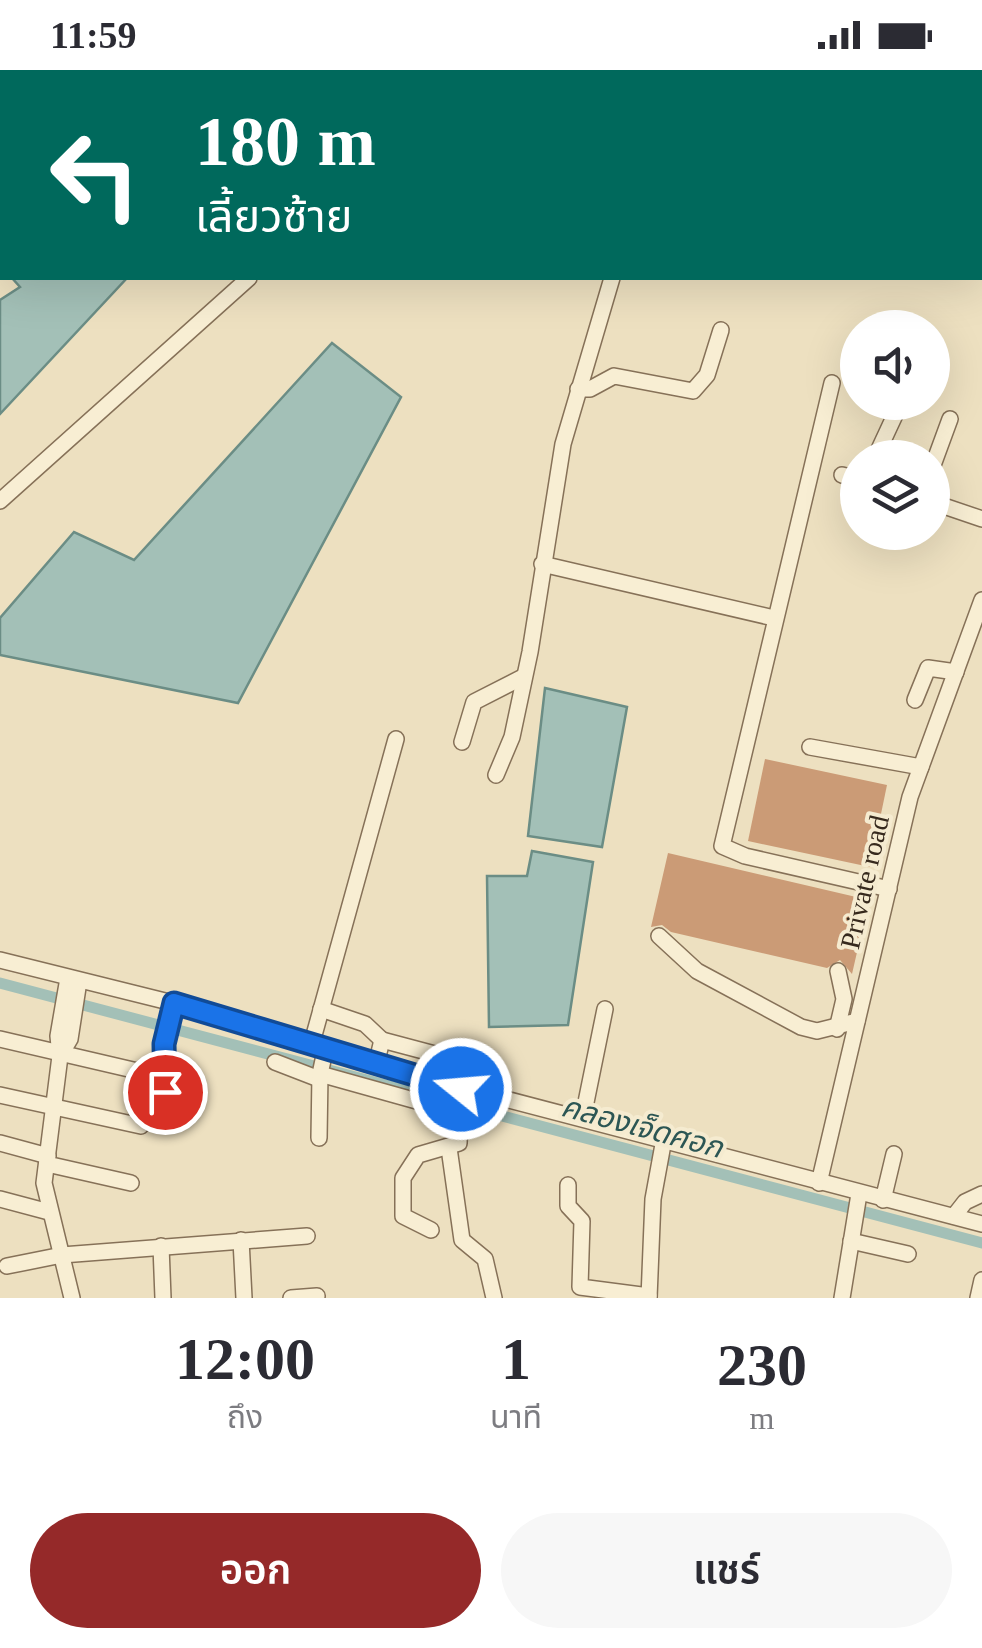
<!DOCTYPE html>
<html lang="th">
<meta charset="utf-8">
<style>
:root{--surface:#fff;--page:#f7f7f7;--text:#2b2b33;--muted:#7c7c81;--accent:#952929}
body{margin:0;font-family:"Times New Roman","Noto Sans Thai",serif;background:var(--page);color:var(--text);height:100vh;display:flex;flex-direction:column;font-size:38px;white-space:nowrap}
*{box-sizing:border-box;margin:0}
p{font-size:32px;color:var(--muted)}
.icon{flex:none;width:55px;height:55px;fill:none;stroke:currentColor;stroke-width:2;stroke-linecap:round;stroke-linejoin:round}
.map{position:relative;height:1228px;overflow:hidden}
.details{display:flex;flex-direction:column;background:var(--surface);flex:1}
.details>*{flex:none}
.top-card{position:absolute;left:0px;top:0px;width:982px;height:210px;box-shadow:0 10px 40px #0002;background:#00695c;color:#fff;overflow:hidden}
.buttons{position:absolute;left:840px;top:240px;display:grid;gap:20px}
.buttons a{display:grid;place-items:center;width:110px;height:110px;border-radius:50%;background:var(--surface);box-shadow:0 10px 40px #0002;font-size:50px}
.pin{position:absolute;display:grid;place-items:center;width:85px;height:85px;color:#fff;margin:-42px;border:5px solid #fff;border-radius:50%;box-shadow:0 2px 10px #0007}
.me{position:absolute;width:110px;margin:-55px;rotate:287deg;stroke-linejoin:round;filter:drop-shadow(0 0 8px #0008)}
.turn{display:flex;align-items:center;gap:35px;height:210px;padding:0 30px;font-size:45px}
.turn .icon{width:130px;height:130px;stroke-width:2.5}
.turn b{display:block;font-size:70px;line-height:85px}
.eta{display:flex;justify-content:space-evenly;align-items:center;height:170px;text-align:center}
.eta b{font-size:60px;font-weight:600;line-height:70px}
.button{display:flex;gap:20px;margin-top:auto;padding:20px 30px}
.button a{flex:1;height:115px;border-radius:60px;background:var(--accent);color:#fff;font-size:40px;font-weight:600;line-height:115px;text-align:center}
.button a+a{background:var(--page);color:var(--text)}
.status{display:flex;justify-content:space-between;align-items:center;height:70px;padding:0 50px;background:var(--surface);direction:ltr}
.status svg{height:28px;fill:currentColor}
.map>svg:first-child{display:block}
.water{fill:#a3c0b7;stroke:#6b8d85;stroke-width:2.5}
.lines{fill:none;stroke-linecap:round;stroke-linejoin:round}
.canal{stroke:#a3c0b7;stroke-width:11}
.building{fill:#cb9b76}
.minor-casing{stroke:#867158;stroke-width:18}
.minor{stroke:#f8eed3;stroke-width:15}
.route-casing{stroke:#114b97;stroke-width:25}
.route{stroke:#1a73e8;stroke-width:18}
.labels{text-anchor:middle;stroke-width:8;stroke-linejoin:round;paint-order:stroke}
.street-label{font-size:28px;fill:#36291d;stroke:#f5ebd0}
.water-label{font-size:30px;font-style:italic;fill:#2c5654;stroke:#f5ebd0}
</style>
<div class="status"><b>11:59</b><svg viewBox="0 0 49 12"><path d="M0 12V9h3v3zM5 12V6h3v6zM10 12V3h3v9zM15 12V0h3v12zM26 1h20v11H26zM47 4h2v5h-2z"/></svg></div>
<div class="map">
<svg width="982" height="1228" viewBox="0 0 982 1228">
<rect width="100%" height="100%" fill="#ede0c0"/>
<g class="water">
<path d="M12,208H127L0,344V230L20,217Z"/>
<path d="M332,273L401,327L238,633L0,585V548L74,462L134,490Z"/>
<path d="M545,618L627,637L602,777L528,766Z"/>
<path d="M532,781L593,792L568,955L489,957L487,806H527Z"/>
</g>
<g class="lines">
<path class="canal" d="M0,913L982,1173"/>
</g>
<g class="building">
<path d="M765,689L887,715L870,797L748,771Z"/>
<path d="M668,783L869,830L852,904L840,890L827,898L671,862L662,855L651,857Z"/>
</g>
<g class="lines">
<g class="minor-casing">
<g id="minor">
<path d="M44,0L51,2"/>
<path d="M124,2V0"/>
<path d="M320,2L321,0"/>
<path d="M356,2V0"/>
<path d="M515,2L516,0"/>
<path d="M878,2L879,0"/>
<path d="M980,168L982,170"/>
<path d="M832,313L722,776L745,786L889,819"/>
<path d="M578,319H590L614,306L693,321L707,305L721,260"/>
<path d="M875,388L901,332"/>
<path d="M932,398L950,349"/>
<path d="M842,405L858,409"/>
<path d="M0,431L249,208"/>
<path d="M932,432L982,449"/>
<path d="M542,494L774,548"/>
<path d="M915,630L928,598L956,602"/>
<path d="M462,672L474,632L523,607"/>
<path d="M810,677L921,697"/>
<path d="M496,705L512,667L530,582L563,374L612,208"/>
<path d="M659,866L697,901L801,957L817,961L857,951"/>
<path d="M0,890L173,933L376,995L982,1154"/>
<path d="M68,908L58,966L60,986L44,1113L72,1228"/>
<path d="M321,939L365,954L382,970"/>
<path d="M837,959L844,929L838,901"/>
<path d="M0,969L146,1003"/>
<path d="M311,976L396,669"/>
<path d="M325,981L320,1004L449,1040L460,1051L459,1073L418,1085L403,1108V1146L431,1160"/>
<path d="M60,986L70,969L79,911"/>
<path d="M483,988L484,1023"/>
<path d="M275,992L319,1009"/>
<path d="M376,995L382,970L446,987"/>
<path d="M165,1022L164,974L173,933"/>
<path d="M0,1025L141,1056"/>
<path d="M583,1047L605,939"/>
<path d="M319,1068L320,1004"/>
<path d="M0,1073L48,1086"/>
<path d="M449,1078L462,1170L485,1189L494,1228"/>
<path d="M47,1094L131,1113"/>
<path d="M819,1113L910,727L982,530"/>
<path d="M568,1115V1136L582,1151L580,1217L649,1226"/>
<path d="M0,1129L49,1142"/>
<path d="M883,1130L894,1084"/>
<path d="M954,1146L965,1132L982,1124"/>
<path d="M241,1170L244,1228"/>
<path d="M851,1171L908,1184"/>
<path d="M161,1176L163,1228"/>
<path d="M7,1196L62,1185L307,1166"/>
<path d="M291,1228L317,1226"/>
<path d="M649,1228L653,1129L664,1069"/>
<path d="M842,1228L859,1124"/>
<path d="M978,1228L982,1210"/>
</g>
</g>
<use href="#minor" class="minor"/>
</g>
<g class="lines">
<g class="route-casing">
<path id="route" d="M165,1022L164,974L174,933L461,1019"/>
</g>
<use href="#route" class="route"/>
</g>
<g class="labels">
<g class="street-label">
<text transform="translate(864 812) rotate(-77)" y="10">Private road</text>
</g>
<g class="water-label">
<text transform="translate(642 1057) rotate(15)" y="10">คลองเจ็ดศอก</text>
</g>
</g>
</svg>
<div class="buttons">
<a><svg class="icon" aria-label="sound" viewBox="0 0 24 24"><path d="M4 9h4l5-4v14l-5-4H4zM17 9q2 3 0 6"/></svg></a>
<a><svg class="icon" aria-label="layers" viewBox="0 0 24 24"><path d="M12 4l9 5-9 5-9-5zM3 14l9 5 9-5"/></svg></a>
</div>
<div class="pin" style="left:165px;top:1022px;background:#d93025"><svg class="icon" aria-label="arrive" viewBox="0 0 24 24"><path d="M6 21V4h12l-3 4 3 4H6"/></svg></div>
<svg class="me" style="left:461px;top:1019px" viewBox="-20 -20 40 40"><circle r="17" fill="#1a73e8" stroke="#fff" stroke-width="3"/><path d="M0-11L8 9 0 5-8 9z" fill="#fff"/></svg>
<div class="top-card">
<div class="turn"><svg class="icon" aria-label="left" viewBox="0 0 24 24"><path d="M17 20v-9H6M10 6l-5 5 5 5"/></svg><div><b>180 m</b>เลี้ยวซ้าย</div></div>
</div>
</div>
<section class="details">
<div class="eta">
<div><b>12:00</b><p>ถึง</p></div>
<div><b>1</b><p>นาที</p></div>
<div><b>230</b><p>m</p></div>
</div>
<div class="button"><a>ออก</a><a>แชร์</a></div>
</section>
